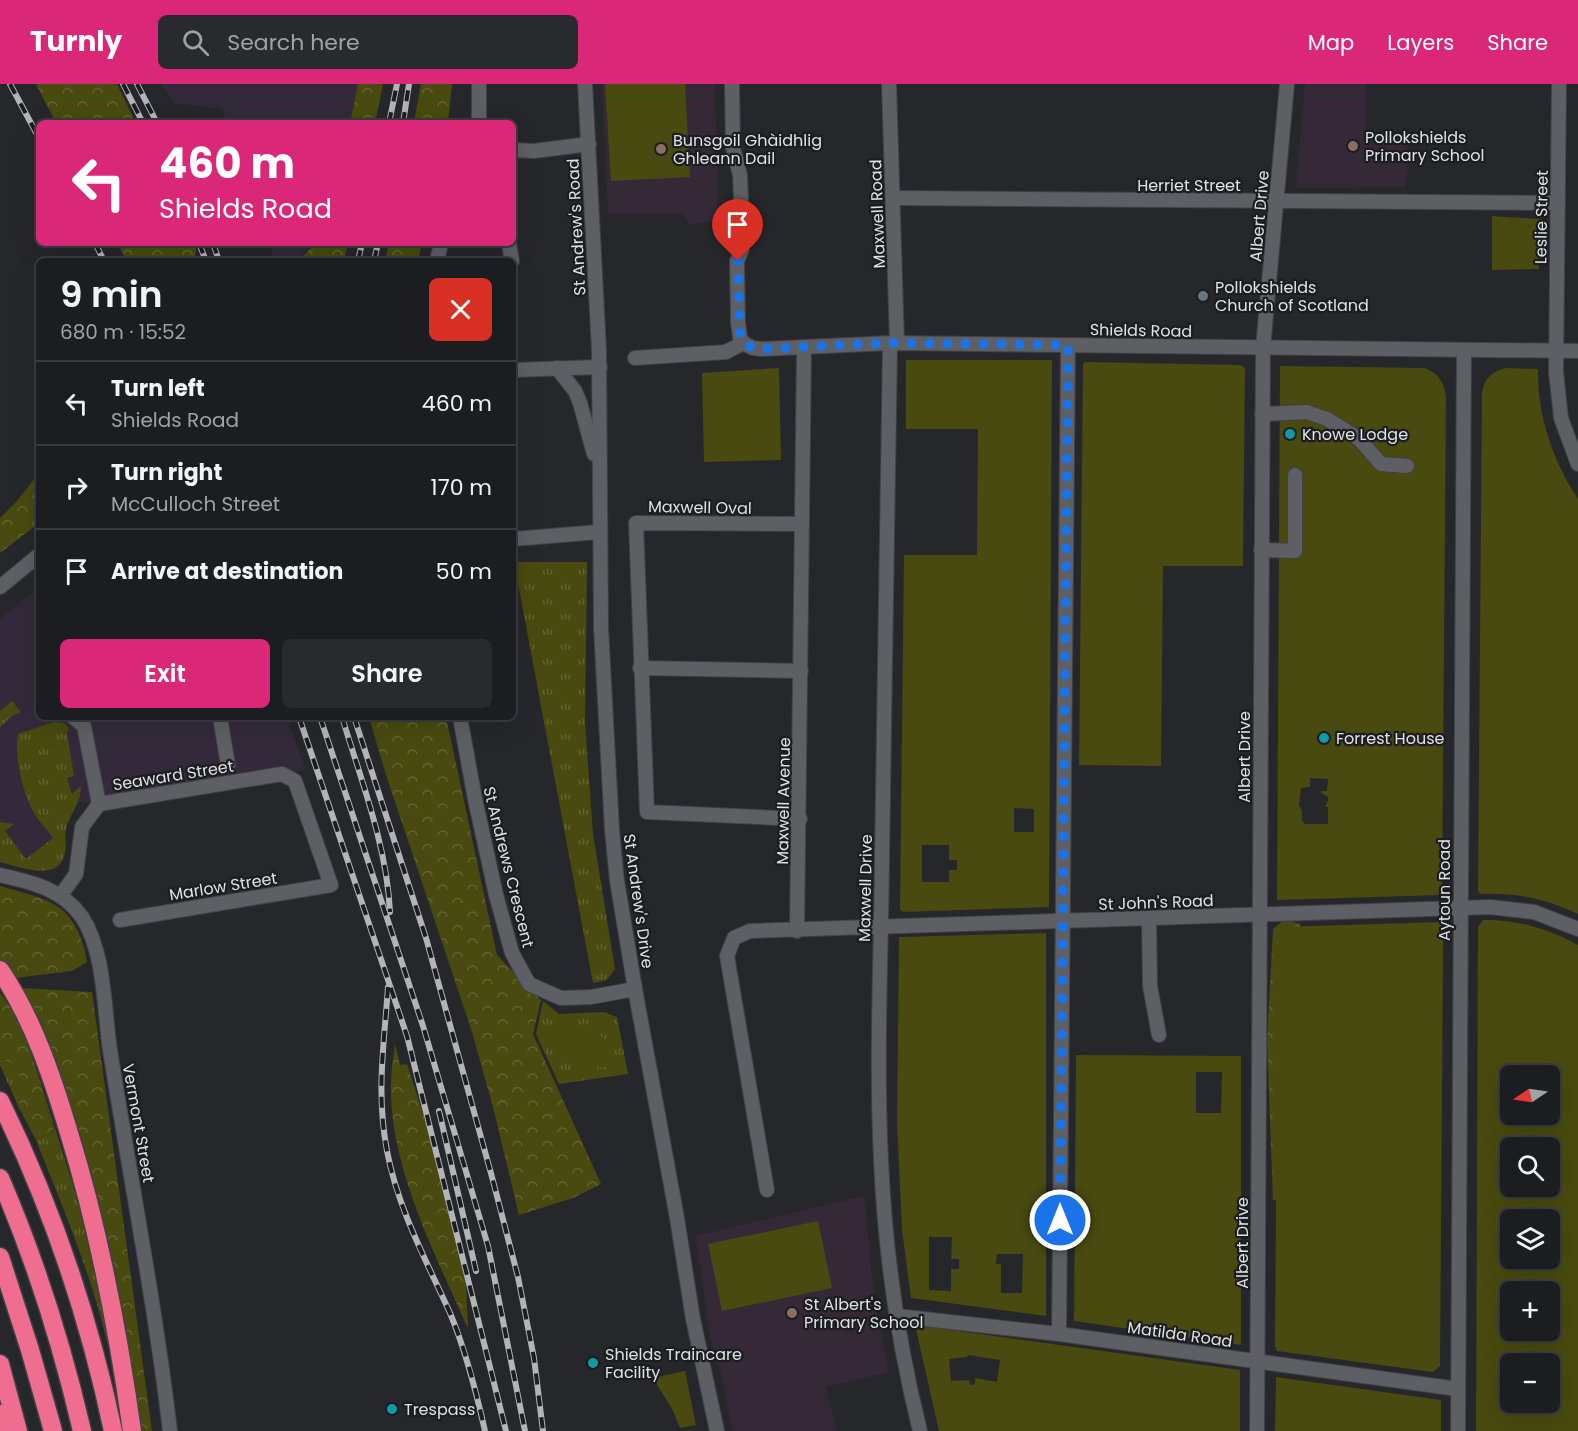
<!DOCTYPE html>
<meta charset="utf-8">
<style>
:root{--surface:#1c1d20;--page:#292a2d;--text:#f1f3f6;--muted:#a0a2a5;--line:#3a3b3e;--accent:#db2777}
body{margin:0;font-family:Poppins,sans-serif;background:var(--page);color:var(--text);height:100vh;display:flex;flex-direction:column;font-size:22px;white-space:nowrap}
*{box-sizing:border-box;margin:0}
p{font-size:20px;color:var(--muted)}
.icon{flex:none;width:33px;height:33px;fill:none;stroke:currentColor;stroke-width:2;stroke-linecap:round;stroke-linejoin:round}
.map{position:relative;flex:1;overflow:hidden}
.drawer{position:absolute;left:36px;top:174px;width:480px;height:462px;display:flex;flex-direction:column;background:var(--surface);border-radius:9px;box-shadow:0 6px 24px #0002,0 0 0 2px var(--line)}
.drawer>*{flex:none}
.top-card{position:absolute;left:36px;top:36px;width:480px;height:126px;border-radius:9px;box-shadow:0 6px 24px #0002,0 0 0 2px var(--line);background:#db2777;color:#fff;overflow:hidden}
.needle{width:39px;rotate:257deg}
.fabs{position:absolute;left:1500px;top:981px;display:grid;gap:12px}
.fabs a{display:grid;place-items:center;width:60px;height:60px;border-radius:9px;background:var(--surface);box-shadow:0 6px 24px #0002,0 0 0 2px var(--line);font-size:30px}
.pin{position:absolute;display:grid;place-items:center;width:51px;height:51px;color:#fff;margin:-62px -26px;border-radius:50% 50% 50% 0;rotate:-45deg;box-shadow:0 0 6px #0007}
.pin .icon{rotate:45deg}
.me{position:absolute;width:66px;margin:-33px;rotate:0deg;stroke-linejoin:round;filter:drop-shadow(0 0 4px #0008)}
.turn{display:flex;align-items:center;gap:21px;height:126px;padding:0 24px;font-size:27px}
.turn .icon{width:78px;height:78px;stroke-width:2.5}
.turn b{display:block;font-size:42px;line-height:51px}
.round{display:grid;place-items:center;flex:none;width:63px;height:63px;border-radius:9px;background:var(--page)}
.head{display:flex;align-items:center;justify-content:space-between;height:102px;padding:0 24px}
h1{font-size:36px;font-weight:600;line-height:45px}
.primary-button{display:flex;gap:12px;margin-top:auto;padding:12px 24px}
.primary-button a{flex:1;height:69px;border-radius:9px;background:var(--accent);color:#fff;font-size:24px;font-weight:600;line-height:69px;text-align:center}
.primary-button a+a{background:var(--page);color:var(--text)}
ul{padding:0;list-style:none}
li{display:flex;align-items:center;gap:18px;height:84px;padding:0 24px;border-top:2px solid var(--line)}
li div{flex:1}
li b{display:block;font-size:22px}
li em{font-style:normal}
header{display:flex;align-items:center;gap:36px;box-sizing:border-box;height:84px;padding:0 30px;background:var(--accent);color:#fff}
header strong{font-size:28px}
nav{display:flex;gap:33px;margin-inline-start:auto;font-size:21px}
.search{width:420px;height:54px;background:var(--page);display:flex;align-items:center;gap:15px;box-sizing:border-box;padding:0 21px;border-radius:9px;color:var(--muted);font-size:22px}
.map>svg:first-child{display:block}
.commercial{fill:#322a3a}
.education{fill:#362937}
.grass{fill:url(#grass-tufts)}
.forest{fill:url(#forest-crowns)}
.green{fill:#484a0f;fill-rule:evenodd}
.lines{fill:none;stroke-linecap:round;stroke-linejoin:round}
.minor-casing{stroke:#404245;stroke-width:16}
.highway-casing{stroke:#404245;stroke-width:21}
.minor{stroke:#5d5f64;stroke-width:14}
.highway{stroke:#ef6e90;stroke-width:18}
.rail-casing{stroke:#b2b4b7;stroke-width:6}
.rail{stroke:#1c1d21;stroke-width:4;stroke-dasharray:11;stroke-linecap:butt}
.route{stroke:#1a73e8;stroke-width:10;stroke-dasharray:0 18}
.education-dot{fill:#8d6e63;stroke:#1c1d21;stroke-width:2}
.worship-dot{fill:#6b7280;stroke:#1c1d21;stroke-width:2}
.culture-dot{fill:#0f9aa8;stroke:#1c1d21;stroke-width:2}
.labels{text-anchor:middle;stroke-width:4.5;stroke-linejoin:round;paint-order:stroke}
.poi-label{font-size:16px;fill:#dfe1e3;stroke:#1c1d21;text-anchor:start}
.street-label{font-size:16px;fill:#dfe1e3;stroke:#1c1d21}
</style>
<header>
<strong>Turnly</strong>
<div class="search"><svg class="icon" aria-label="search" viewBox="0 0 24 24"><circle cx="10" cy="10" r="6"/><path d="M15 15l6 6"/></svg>Search here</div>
<nav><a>Map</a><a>Layers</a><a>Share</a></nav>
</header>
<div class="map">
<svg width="1578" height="1347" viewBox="0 0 1578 1347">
<defs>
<pattern id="grass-tufts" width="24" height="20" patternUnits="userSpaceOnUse" patternTransform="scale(1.5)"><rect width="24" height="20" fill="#484a0f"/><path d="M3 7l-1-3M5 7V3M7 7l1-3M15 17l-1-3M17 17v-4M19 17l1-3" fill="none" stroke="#626432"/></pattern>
<pattern id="forest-crowns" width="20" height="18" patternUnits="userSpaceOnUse" patternTransform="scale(1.5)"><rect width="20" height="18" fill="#484a0f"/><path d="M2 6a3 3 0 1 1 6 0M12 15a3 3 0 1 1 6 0" fill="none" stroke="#626432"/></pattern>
</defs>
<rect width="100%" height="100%" fill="#25272b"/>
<g class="commercial">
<path d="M161,0H358L350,39H227L222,25L174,19Z"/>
<path d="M269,159H315L294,177H275Z"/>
<path d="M39,503V633H286L306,686L113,721L71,717L57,719L65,770L57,783L50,786L37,787L0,778V535Z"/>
</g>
<g class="education">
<path d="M602,0H715L718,137L689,140L682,129L608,130Z"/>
<path d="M1305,0H1366V48L1408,49L1406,103L1296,104Z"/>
<path d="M864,1112L873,1204L888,1288L826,1303L837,1347H733L720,1286L710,1254L696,1152Z"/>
</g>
<g class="grass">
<path d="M514,478H587L585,638L593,750L615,885L607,896L593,899Z"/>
<path d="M12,617L21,628L12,632L0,643V627Z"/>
<path d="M54,638L64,639L69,644L67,649L74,692L67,694L72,710L81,702C81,720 70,729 66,745C64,753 67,761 65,769C59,799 20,783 0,778V738L14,740L5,747L26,775L53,754C48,746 41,740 36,732C23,712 14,673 18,650Z"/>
<path d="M543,917L559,930L604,928L617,933L628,990L559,1000L536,950Z"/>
<path d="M33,974L81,1127L111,1258H107C91,1189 62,1122 36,1056L54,1048Z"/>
<path d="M0,975L15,979L23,1003L18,1022L0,981Z"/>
</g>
<g class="forest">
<path d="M36,0H117L136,39H56Z"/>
<path d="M358,0H383L375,39H350Z"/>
<path d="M421,0H452L448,39H414Z"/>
<path d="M117,159H193L196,163L195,177H127Z"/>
<path d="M316,159H348L344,177H298Z"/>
<path d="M389,159H422L418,177H385Z"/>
<path d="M39,389V439L0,469V434L17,417Z"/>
<path d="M369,633H446L497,871L541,916L533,950L601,1100L573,1114L519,1131L494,1027L472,948L386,691Z"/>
<path d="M0,802C17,807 37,811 53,820C74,830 84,857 87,878L72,887L15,894L0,876Z"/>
<path d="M1284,836L1301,840L1288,866L1285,1119L1273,1116L1267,958L1273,845Z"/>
<path d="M21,904L92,908L152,1347H142L118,1209L102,1147Z"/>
<path d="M0,909C29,943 41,1005 54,1048L36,1056L18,1022L23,1003L15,980L0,975Z"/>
<path d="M395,960L400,981L407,980L436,1069L460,1165L466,1197L468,1245C437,1173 393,1091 391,1010C390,994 393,976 395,960Z"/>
</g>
<g class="green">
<path d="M605,0H685L690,93L611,97Z"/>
<path d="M1492,132L1540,135L1539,185L1492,186Z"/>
<path d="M906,276H1052L1049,823L904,828L900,826L904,471H977L978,345H906ZM1014,724L1034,725V748H1014ZM922,761H949V776H957V786H949V798H922Z"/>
<path d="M1085,278L1241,281L1245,284L1243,482H1163L1161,682L1079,681L1083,280Z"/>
<path d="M1280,282L1425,284C1439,290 1445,299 1446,314L1442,811L1277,816ZM1310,694L1328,695L1327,707H1321V709L1328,713V717L1325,723H1328V740H1305L1302,736V726L1299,722L1301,704L1310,703Z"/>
<path d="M779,284L781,376L704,378L702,289Z"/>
<path d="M1506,284L1538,285C1537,331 1553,377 1578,415V830C1548,815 1514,808 1480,810L1478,807L1482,309C1484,295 1492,287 1506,284Z"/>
<path d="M1483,836C1517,835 1548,845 1578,861V1347H1476L1478,843ZM1510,992H1550V1030H1510ZM1510,1064H1550V1102H1510ZM1510,1136H1550V1174H1510ZM1510,1208H1550V1246H1510ZM1510,1280H1550V1318H1510Z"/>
<path d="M1441,838L1443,841V872L1440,1282L1433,1288L1277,1267L1275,1263L1278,845L1281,843Z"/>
<path d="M1046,849V1232L911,1214L902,1146L897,1039L899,853ZM929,1153H952L951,1175H959V1185H951V1207L929,1206ZM997,1170H1023L1022,1209H1001V1180H996Z"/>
<path d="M562,936L585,952L591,943L605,956L606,983L582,984L559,973L555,938Z"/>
<path d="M1076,971L1241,972V1261L1074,1237ZM1196,988H1222L1221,1029H1196Z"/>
<path d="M818,1137L832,1204L722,1227L708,1160Z"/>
<path d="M915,1241L1240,1286V1347H939ZM968,1271L1000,1276L997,1298L975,1294V1300L970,1301L969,1296L951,1297L949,1275L967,1273Z"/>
<path d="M685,1287L696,1341L680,1344L672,1325L653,1294Z"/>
<path d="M1276,1293L1441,1316V1347H1275Z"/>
</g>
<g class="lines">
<g class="minor-casing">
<g id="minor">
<path d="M479,0V39"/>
<path d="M585,0L599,266L601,544L612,746L617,797L635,905L677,1134L693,1235L717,1347"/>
<path d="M732,0L733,64L740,91L742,138V165L737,177L738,239L740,253L743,259"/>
<path d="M889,0L897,259"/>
<path d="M1559,0L1556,288L1561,334L1578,380"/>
<path d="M513,66L534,67L589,60"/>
<path d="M893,114L1558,119"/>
<path d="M509,159L512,177"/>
<path d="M437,177L441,159"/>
<path d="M890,259C888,431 885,603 882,774C881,875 876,976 881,1076C885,1167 898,1259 920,1347"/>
<path d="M635,274L726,268L743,259L753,264L762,265L890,259L1578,267"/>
<path d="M557,284L575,307L580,319L594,370"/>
<path d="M513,286L600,283"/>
<path d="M1262,330L1307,328L1327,335L1359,355L1381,380L1407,382"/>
<path d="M513,455L599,448"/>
<path d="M1261,466L1295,467V391"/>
<path d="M0,503L39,471"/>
<path d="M640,584L801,587"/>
<path d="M73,633L84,642L99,720"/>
<path d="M220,633L228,681"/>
<path d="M460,633L475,715L496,811L512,869L529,900L561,914L591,913L635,905"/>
<path d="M800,735L647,728L636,439L801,440"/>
<path d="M0,791C32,798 62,805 82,833C105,868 104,926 110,966C130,1093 155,1219 170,1347"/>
<path d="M61,811L76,790L82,743L99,720L282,690L295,697L331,801L120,836"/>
<path d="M1149,835L1150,902L1159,951"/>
<path d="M797,847L804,265"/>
<path d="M767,1106L727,872L734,854L750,847L1490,823L1534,828L1578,845"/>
<path d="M897,1232L1059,1250L1458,1305"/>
<path d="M1059,1250L1068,261"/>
<path d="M1257,1347L1263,264L1287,0"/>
<path d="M1458,1347L1464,266"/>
</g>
</g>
<g class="highway-casing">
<g id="highway">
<path d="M0,886C33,935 52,992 69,1049C99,1146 118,1247 132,1347"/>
<path d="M0,1017C51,1121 89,1233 113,1347"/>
<path d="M0,1094C35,1175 62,1261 82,1347"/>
<path d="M0,1173L30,1266L53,1347"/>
<path d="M0,1280L18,1347"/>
<path d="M0,1330L6,1347"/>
</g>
</g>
<use href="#minor" class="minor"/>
<use href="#highway" class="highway"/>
<g class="rail-casing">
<g id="rail">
<path d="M10,0L39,54"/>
<path d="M123,0L143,39"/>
<path d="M137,0L157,39"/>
<path d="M389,39L397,0"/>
<path d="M403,39L409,0"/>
<path d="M95,159L104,177"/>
<path d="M199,159L206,177"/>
<path d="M213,159L219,177"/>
<path d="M358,177L362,159"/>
<path d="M374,177L378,159"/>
<path d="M299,633L407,952L506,1347"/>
<path d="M320,633L423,942L488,1162L525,1347"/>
<path d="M342,633C361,696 387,762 390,828"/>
<path d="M354,633L426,854L492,1093L518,1193L534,1274L543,1347"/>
<path d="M388,903C384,962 376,1008 387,1067C398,1125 426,1176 450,1229C466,1267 476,1307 485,1347"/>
<path d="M439,1027L476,1187"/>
</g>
</g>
<use href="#rail" class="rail"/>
</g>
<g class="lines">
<path class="route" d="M738,177L740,253L748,262L762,265L890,259L1068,261L1060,1136"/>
</g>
<g class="education-dot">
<circle cx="1353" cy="62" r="6"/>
<circle cx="661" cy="65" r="6"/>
<circle cx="792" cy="1229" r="6"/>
</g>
<circle class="worship-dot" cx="1203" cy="212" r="6"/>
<g class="culture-dot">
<circle cx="1290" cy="350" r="6"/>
<circle cx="1324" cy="654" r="6"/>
<circle cx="593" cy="1279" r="6"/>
<circle cx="392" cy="1325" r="6"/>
</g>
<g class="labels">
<g class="poi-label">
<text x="1365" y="59">Pollokshields<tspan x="1365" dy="18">Primary School</tspan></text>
<text x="673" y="62">Bunsgoil Ghàidhlig<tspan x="673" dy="18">Ghleann Dail</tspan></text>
<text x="1215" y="209">Pollokshields<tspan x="1215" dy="18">Church of Scotland</tspan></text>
<text x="1302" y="356">Knowe Lodge</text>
<text x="1336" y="660">Forrest House</text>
<text x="804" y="1226">St Albert's<tspan x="804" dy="18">Primary School</tspan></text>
<text x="605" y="1276">Shields Traincare<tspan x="605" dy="18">Facility</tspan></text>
<text x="404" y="1331">Trespass</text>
</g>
<g class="street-label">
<text x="1189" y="107">Herriet Street</text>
<text transform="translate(877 130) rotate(-92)" y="6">Maxwell Road</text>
<text transform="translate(1259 132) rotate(-85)" y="6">Albert Drive</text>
<text transform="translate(1541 133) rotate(-89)" y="6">Leslie Street</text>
<text transform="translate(576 143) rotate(-93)" y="6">St Andrew's Road</text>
<text transform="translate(1141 246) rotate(1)" y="6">Shields Road</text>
<text transform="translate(700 423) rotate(1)" y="6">Maxwell Oval</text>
<text transform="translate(1244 673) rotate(-90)" y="6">Albert Drive</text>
<text transform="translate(173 691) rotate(-9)" y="6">Seaward Street</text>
<text transform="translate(783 717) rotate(-89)" y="6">Maxwell Avenue</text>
<text transform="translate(509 783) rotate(76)" y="6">St Andrews Crescent</text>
<text transform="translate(223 802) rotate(-9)" y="6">Marlow Street</text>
<text transform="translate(865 804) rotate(-89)" y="6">Maxwell Drive</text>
<text transform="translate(1444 806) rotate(-90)" y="6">Aytoun Road</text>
<text transform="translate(639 817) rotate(82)" y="6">St Andrew's Drive</text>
<text transform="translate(1156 818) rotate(-2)" y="6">St John's Road</text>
<text transform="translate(139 1039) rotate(80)" y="6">Vermont Street</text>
<text transform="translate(1242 1159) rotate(-90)" y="6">Albert Drive</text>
<text transform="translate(1180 1250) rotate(8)" y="6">Matilda Road</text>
</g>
</g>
</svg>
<div class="fabs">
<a><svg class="needle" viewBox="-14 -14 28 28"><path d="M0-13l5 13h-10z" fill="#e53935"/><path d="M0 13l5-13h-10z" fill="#a0a2a5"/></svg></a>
<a><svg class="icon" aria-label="search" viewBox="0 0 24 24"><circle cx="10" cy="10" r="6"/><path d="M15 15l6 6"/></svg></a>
<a><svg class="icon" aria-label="layers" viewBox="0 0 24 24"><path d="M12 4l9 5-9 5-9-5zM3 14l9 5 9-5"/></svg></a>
<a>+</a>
<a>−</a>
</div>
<div class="pin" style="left:738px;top:177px;background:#d93025"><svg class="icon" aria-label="arrive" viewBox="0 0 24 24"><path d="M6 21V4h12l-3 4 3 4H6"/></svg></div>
<svg class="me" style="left:1060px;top:1136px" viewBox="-20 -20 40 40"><circle r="17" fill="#1a73e8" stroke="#fff" stroke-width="3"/><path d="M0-11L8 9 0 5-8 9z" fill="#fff"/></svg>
<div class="top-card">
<div class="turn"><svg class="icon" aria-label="left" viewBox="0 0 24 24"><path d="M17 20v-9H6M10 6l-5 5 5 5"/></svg><div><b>460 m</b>Shields Road</div></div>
</div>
<section class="drawer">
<div class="head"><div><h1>9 min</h1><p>680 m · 15:52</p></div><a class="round" style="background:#d93025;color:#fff"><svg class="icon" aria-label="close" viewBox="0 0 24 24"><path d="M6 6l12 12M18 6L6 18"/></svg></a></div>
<ul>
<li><svg class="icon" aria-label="left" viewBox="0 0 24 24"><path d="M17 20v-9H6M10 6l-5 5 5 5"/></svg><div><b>Turn left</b><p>Shields Road</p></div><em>460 m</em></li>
<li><svg class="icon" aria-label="right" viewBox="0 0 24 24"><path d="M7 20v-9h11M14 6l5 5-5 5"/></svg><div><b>Turn right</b><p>McCulloch Street</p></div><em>170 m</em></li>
<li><svg class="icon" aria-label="arrive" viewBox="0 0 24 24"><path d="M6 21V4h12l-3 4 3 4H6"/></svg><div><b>Arrive at destination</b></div><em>50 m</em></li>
</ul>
<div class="primary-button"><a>Exit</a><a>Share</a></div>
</section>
</div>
